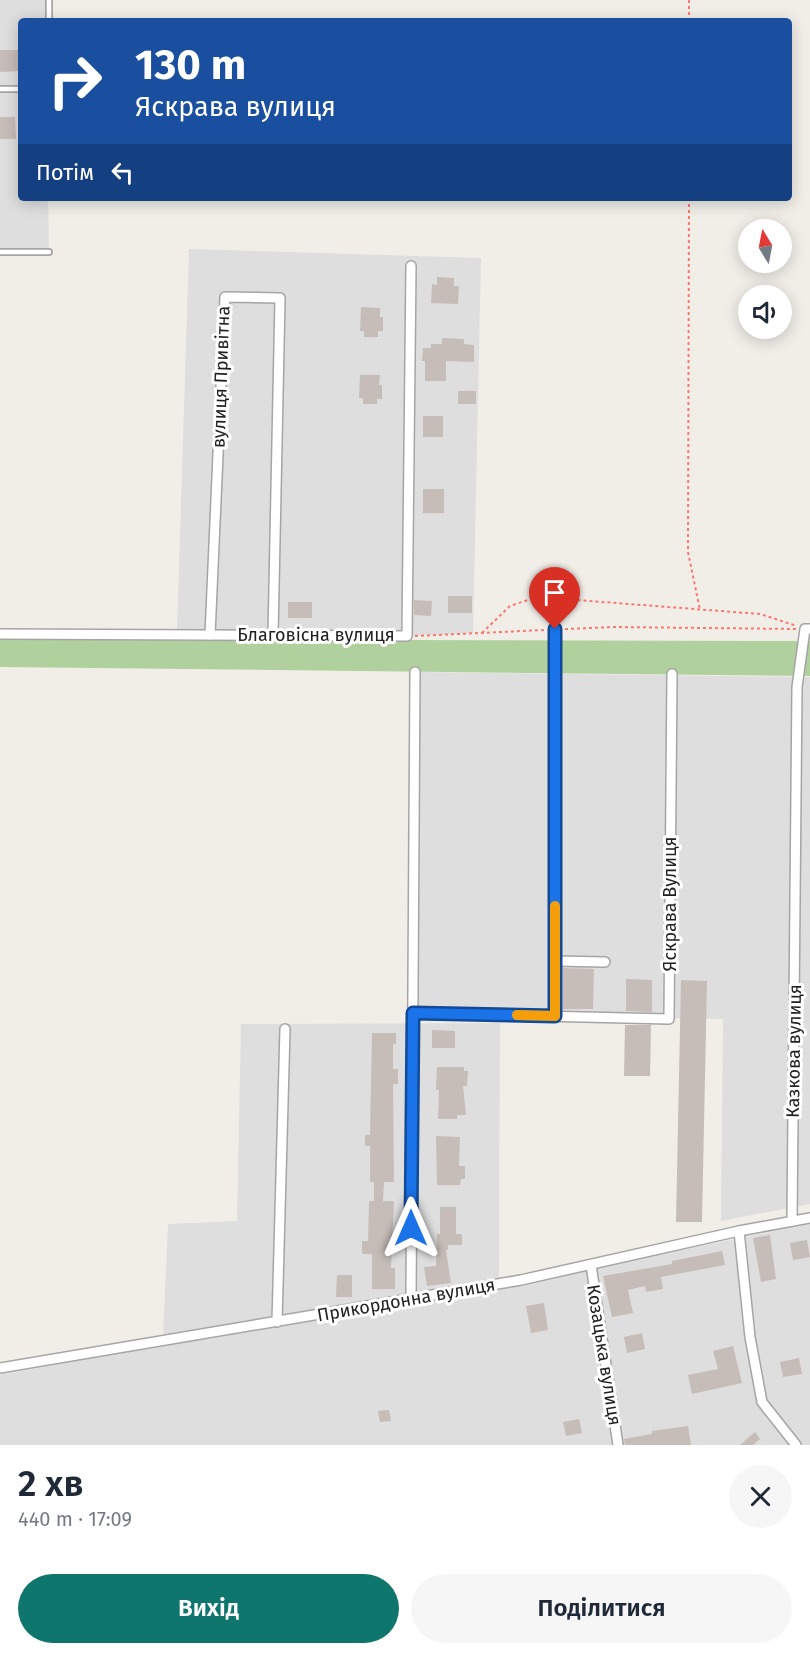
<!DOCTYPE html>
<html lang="uk">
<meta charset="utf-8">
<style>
:root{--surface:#fff;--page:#f6f6f7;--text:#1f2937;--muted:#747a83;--accent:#0f766e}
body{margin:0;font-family:"Fira Sans",sans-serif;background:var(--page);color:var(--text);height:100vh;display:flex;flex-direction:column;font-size:22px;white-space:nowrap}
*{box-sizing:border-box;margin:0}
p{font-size:20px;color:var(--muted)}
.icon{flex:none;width:33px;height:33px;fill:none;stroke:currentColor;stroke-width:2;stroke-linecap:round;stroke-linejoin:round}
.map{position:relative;height:1445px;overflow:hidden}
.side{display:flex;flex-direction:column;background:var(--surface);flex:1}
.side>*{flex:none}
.hud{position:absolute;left:18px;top:18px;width:774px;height:183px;border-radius:6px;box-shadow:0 3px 15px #0003;background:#1a4fa0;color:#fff;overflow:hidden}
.needle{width:39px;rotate:350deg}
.controls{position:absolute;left:738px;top:219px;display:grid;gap:12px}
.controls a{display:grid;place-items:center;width:54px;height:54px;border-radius:50%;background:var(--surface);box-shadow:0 3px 15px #0003;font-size:30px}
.pin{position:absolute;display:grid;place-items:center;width:51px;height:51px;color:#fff;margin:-62px -26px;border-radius:50% 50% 50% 0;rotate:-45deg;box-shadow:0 0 6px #0007}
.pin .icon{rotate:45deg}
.me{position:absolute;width:66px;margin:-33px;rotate:0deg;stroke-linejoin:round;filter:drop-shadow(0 0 4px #0008)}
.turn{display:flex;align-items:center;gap:21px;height:126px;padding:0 18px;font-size:27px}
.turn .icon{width:78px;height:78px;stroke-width:2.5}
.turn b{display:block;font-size:42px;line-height:51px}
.then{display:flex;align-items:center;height:57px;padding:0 18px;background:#0003;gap:12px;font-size:22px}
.round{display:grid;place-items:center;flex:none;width:63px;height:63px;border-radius:32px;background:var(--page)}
.summary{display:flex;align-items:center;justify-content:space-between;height:102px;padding:0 18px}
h1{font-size:36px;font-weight:600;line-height:45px}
.primary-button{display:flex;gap:12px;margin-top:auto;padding:12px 18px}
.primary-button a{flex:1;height:69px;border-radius:36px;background:var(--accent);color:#fff;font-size:24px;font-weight:600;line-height:69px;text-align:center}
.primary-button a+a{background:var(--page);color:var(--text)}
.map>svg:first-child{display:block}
.residential{fill:#dfdede}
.forest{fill:#b0d09e}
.building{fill:#c6bdb8}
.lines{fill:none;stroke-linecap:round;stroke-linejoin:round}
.service-casing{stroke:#a5a5a5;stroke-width:8}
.minor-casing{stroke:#a5a5a5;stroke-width:12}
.path{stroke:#f87873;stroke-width:2;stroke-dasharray:3 3;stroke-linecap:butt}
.service{stroke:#fff;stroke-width:4.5}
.minor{stroke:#fff;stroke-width:9}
.route-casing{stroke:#114b97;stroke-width:15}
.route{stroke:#1a73e8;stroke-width:10}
.slow{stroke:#f59e0b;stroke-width:10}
.labels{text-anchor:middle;stroke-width:6;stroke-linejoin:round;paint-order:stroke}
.street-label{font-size:18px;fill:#212121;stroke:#fff}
</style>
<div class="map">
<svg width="810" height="1445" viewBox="0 0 810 1445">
<rect width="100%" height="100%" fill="#f1eee8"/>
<g class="residential">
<path d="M0,0H49V21H21V198H48L49,252H0Z"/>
<path d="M189,249L481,258L473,633L407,636L177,631Z"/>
<path d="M415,672L810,677V1204L721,1221L723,1019L413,1013Z"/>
<path d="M500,1023L499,1278L163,1335L168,1224L237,1221L241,1024Z"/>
<path d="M810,1224V1445H0V1375L592,1268Z"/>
</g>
<path class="forest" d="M0,639L810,641V676L0,667Z"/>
<g class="building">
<path d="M0,50H21V71L0,72Z"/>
<path d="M0,117H15L16,139H0Z"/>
<path d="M437,277L454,278V286H459L458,304L431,303L432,284L437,285Z"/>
<path d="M361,307L380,308V317H383V331H378V337H364V331H360Z"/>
<path d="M442,338L464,339V344L474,345V362L446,361V381H425V361H422L423,348H431V344H442Z"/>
<path d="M360,375H380L379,385H382V399H377V404H363V398H359Z"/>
<rect x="458" y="391" width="18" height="13"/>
<rect x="423" y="416" width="20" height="21"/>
<rect x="423" y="489" width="21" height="24"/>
<rect x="448" y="596" width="24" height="17"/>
<path d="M414,600L432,601L431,616L414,615Z"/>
<rect x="288" y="602" width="24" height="16"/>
<path d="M563,968L594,969L593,1009H563Z"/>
<path d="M626,979L652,980V1012L626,1011Z"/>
<path d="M681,980L707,981L702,1222H676Z"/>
<path d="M625,1025H651L650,1076H624Z"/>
<path d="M432,1030L455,1031V1048H432Z"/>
<path d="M372,1033H396V1044H393V1069H398V1084H393L394,1182H384L383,1201H394L391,1268H395V1289H372V1254H362V1241H368L369,1201H374V1182H370V1146H365V1135H370Z"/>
<path d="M437,1067H464V1071H468L467,1086H463L466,1115H457V1119H438L439,1090H436Z"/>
<path d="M436,1136L460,1137L459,1166H465V1179H461L460,1185H437Z"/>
<path d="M440,1207H456V1234H462V1245H448V1250H446L451,1283L427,1286L424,1267L436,1266L437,1234H440Z"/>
<path d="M770,1235L776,1279L761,1282L753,1238Z"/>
<path d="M807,1240L810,1257L793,1260L790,1243Z"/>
<path d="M722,1251L725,1265L661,1277L663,1289L646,1292L645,1286L628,1290L633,1313L612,1317L603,1276L672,1264V1261Z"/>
<path d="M337,1275H352V1297H336Z"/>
<path d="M544,1303L548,1330L531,1333L526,1306Z"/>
<path d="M642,1333L645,1349L627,1353L624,1337Z"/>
<path d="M733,1346L742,1383L692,1394L688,1375L718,1369L713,1351Z"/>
<path d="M799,1358L802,1374L783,1377L780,1362Z"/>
<path d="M389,1410L391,1421L380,1422L378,1411Z"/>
<path d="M579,1419L582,1433L566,1436L563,1422Z"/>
<path d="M688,1426L691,1445H625L624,1439L652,1434V1431Z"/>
<path d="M755,1432L760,1439L753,1445H740Z"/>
</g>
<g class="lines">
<g class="service-casing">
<g id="service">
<path d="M49,0V21"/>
<path d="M0,89H21"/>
<path d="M0,252H49"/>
</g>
</g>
<g class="minor-casing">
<g id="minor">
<path d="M555,629L556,1016"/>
<path d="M0,634L407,636L411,266"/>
<path d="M210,635L225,297L280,298L273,635"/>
<path d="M555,961L605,962"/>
<path d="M413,1013L669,1019L672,674"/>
<path d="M792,1221L797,687L805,629H810"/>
<path d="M739,1231L750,1337L762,1402L796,1445"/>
<path d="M591,1265L618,1445"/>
<path d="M411,1300L415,672"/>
<path d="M277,1322L285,1029"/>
<path d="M0,1368L521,1280L739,1231L810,1218"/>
</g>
</g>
<g class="path">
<path d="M689,21V0"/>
<path d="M689,198L688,552L700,610"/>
<path d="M565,629L615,627L796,629"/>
<path d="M482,633L510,606L537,597L760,614L797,626"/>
<path d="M415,636L544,630"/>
</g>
<use href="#service" class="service"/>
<use href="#minor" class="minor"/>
</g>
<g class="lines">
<g class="route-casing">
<path id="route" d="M411,1228L413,1013L555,1016V629"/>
</g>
<use href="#route" class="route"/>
<path class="slow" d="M517,1015L555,1016V906"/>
</g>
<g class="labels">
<g class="street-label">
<text transform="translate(221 377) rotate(-88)" y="6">вулиця Привітна</text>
<text x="316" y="641">Благовісна вулиця</text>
<text transform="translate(670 904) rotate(-90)" y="6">Яскрава Вулиця</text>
<text transform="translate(794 1051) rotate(-89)" y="6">Казкова вулиця</text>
<text transform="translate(406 1300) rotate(-10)" y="6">Прикордонна вулиця</text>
<text transform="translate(604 1355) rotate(81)" y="6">Козацька вулиця</text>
</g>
</g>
</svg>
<div class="controls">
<a><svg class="needle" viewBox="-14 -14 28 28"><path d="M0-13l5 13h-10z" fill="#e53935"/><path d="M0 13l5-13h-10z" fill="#747a83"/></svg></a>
<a><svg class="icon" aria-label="sound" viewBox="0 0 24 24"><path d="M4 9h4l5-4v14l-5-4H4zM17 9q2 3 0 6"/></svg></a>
</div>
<div class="pin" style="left:555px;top:629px;background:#d93025"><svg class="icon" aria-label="arrive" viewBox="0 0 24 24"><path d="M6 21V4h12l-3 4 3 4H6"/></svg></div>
<svg class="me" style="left:411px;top:1228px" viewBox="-20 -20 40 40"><path d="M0-17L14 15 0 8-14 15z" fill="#1a73e8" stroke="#fff" stroke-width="4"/></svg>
<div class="hud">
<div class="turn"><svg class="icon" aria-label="right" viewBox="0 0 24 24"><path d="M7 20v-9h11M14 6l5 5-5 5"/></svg><div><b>130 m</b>Яскрава вулиця</div></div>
<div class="then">Потім<svg class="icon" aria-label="left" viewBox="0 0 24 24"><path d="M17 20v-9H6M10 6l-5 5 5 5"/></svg></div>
</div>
</div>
<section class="side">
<div class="summary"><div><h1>2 хв</h1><p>440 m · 17:09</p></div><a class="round"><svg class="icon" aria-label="close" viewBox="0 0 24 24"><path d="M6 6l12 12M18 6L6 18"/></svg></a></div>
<div class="primary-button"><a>Вихід</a><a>Поділитися</a></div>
</section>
